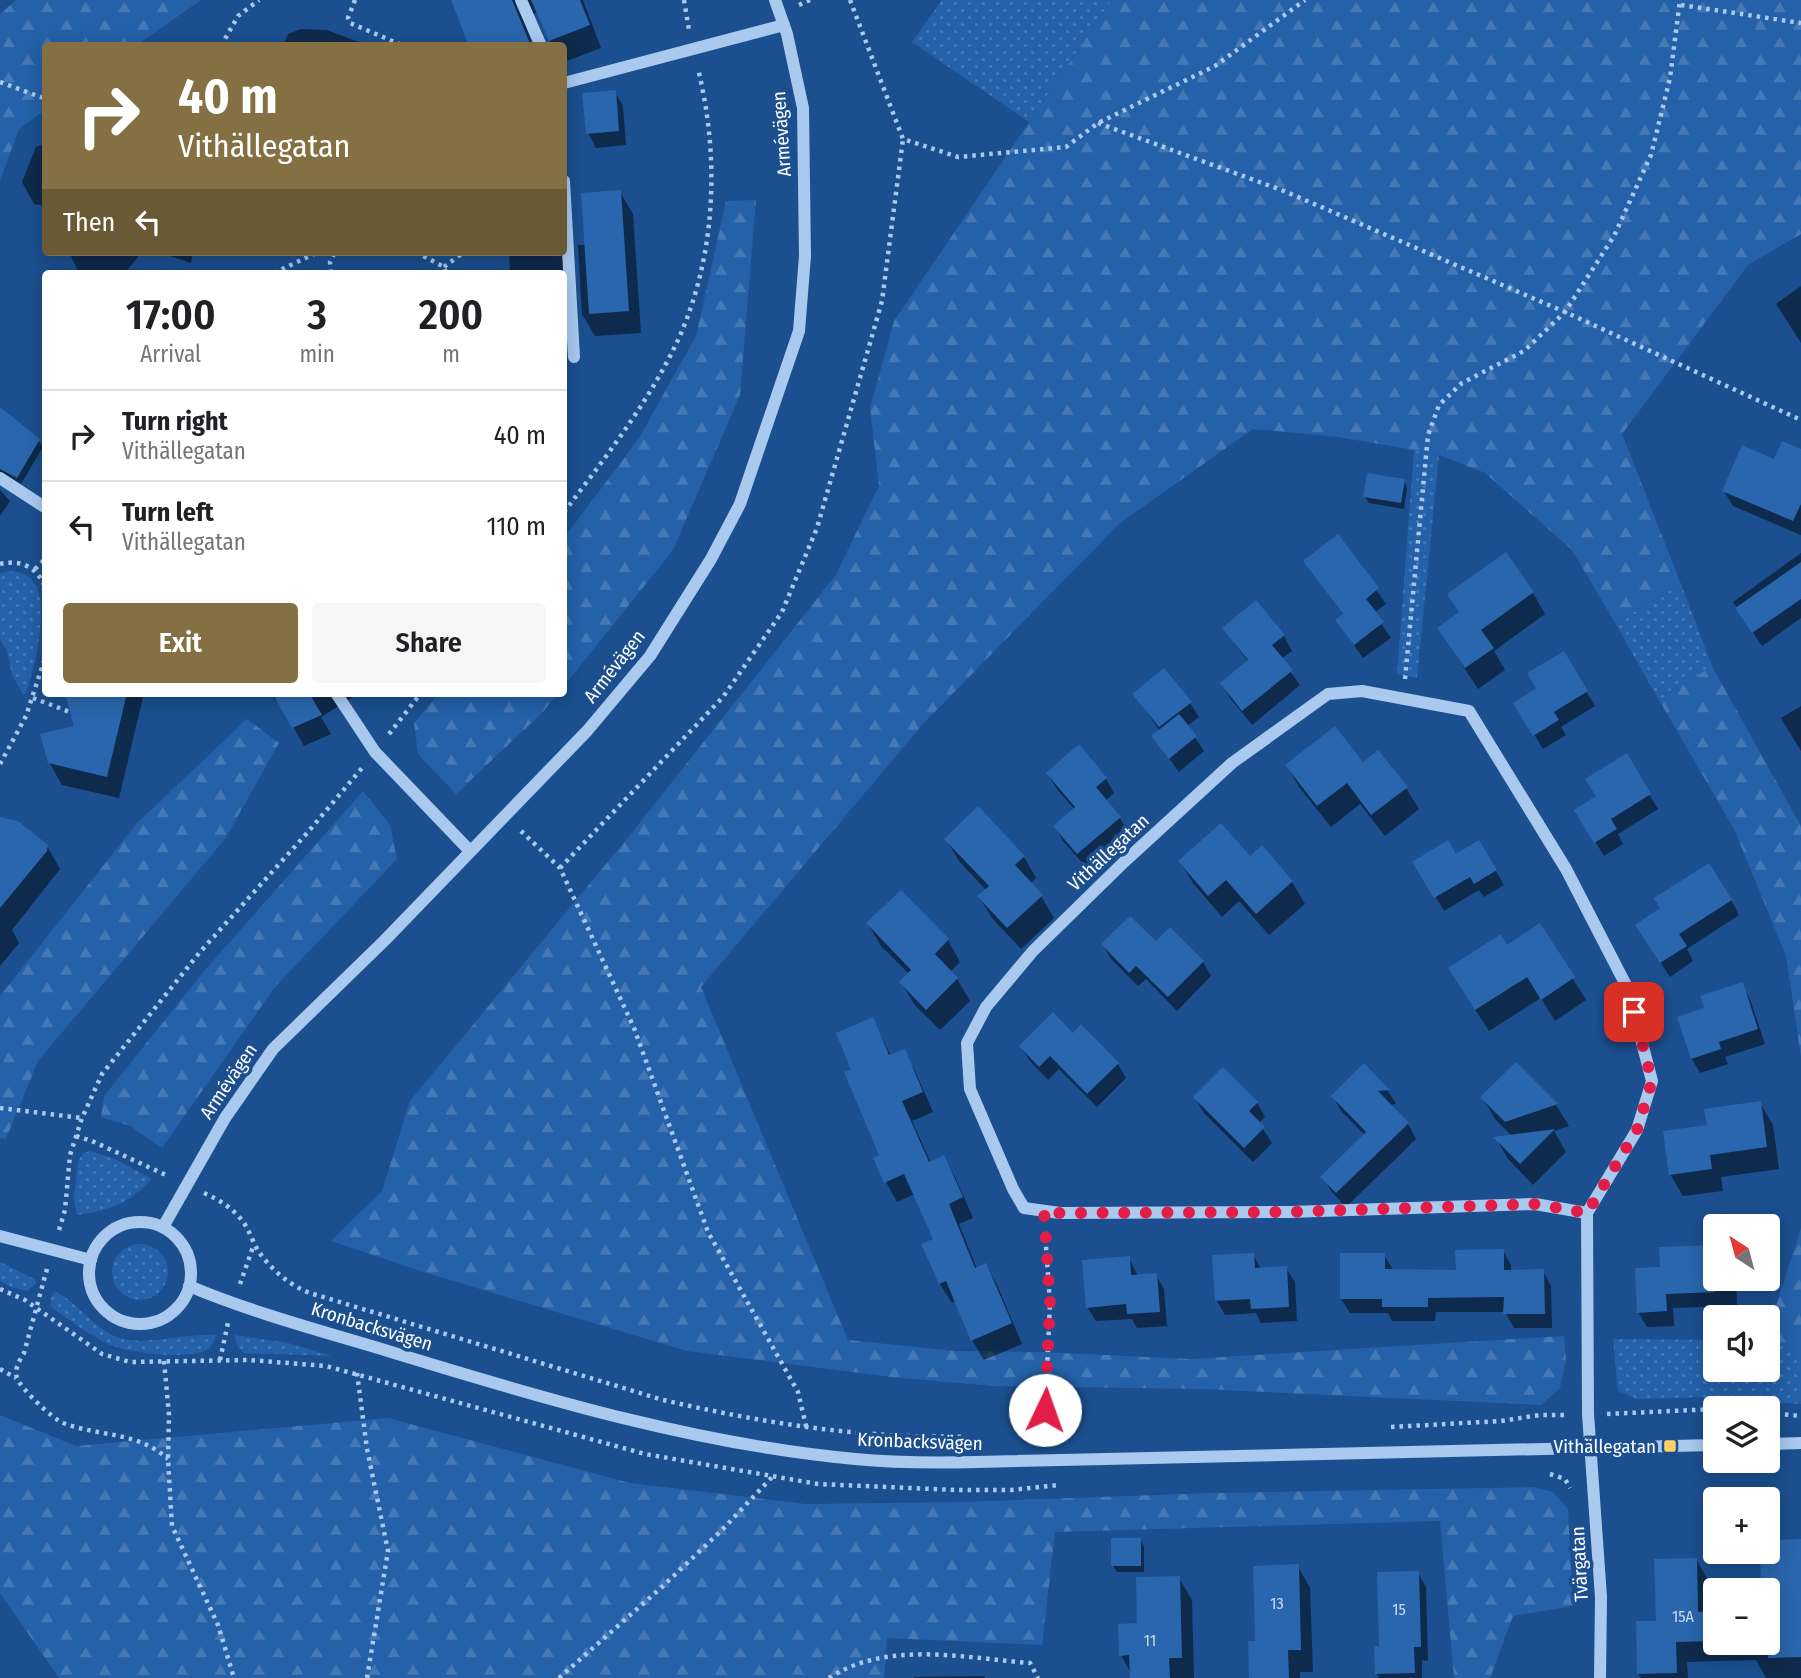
<!DOCTYPE html>
<meta charset="utf-8">
<style>
:root{--surface:#fff;--page:#f6f6f6;--text:#202124;--muted:#757577;--line:#e0e0e0;--accent:#847042}
body{margin:0;font-family:"Fira Sans Condensed",sans-serif;background:var(--page);color:var(--text);height:100vh;display:flex;flex-direction:column;font-size:26px;white-space:nowrap}
*{box-sizing:border-box;margin:0}
p{font-size:23px;color:var(--muted)}
.icon{flex:none;width:38px;height:38px;fill:none;stroke:currentColor;stroke-width:2;stroke-linecap:round;stroke-linejoin:round}
.map{position:relative;flex:1;overflow:hidden}
.side{position:absolute;left:42px;top:270px;width:525px;height:427px;display:flex;flex-direction:column;background:var(--surface);border-radius:7px;box-shadow:0 4px 18px #0003}
.side>*{flex:none}
.top-card{position:absolute;left:42px;top:42px;width:525px;height:214px;border-radius:7px;box-shadow:0 4px 18px #0003;background:#847042;color:#fff;overflow:hidden}
.needle{width:46px;rotate:324deg}
.controls{position:absolute;left:1703px;top:1214px;display:grid;gap:14px}
.controls a{display:grid;place-items:center;width:77px;height:77px;border-radius:7px;background:var(--surface);box-shadow:0 4px 18px #0003;font-size:35px}
.pin{position:absolute;display:grid;place-items:center;width:60px;height:60px;color:#fff;margin:-30px;border-radius:14px;box-shadow:0 4px 10px #0006}
.me{position:absolute;width:77px;margin:-38px;rotate:3deg;stroke-linejoin:round;filter:drop-shadow(0 0 5px #0008)}
.turn{display:flex;align-items:center;gap:24px;height:147px;padding:0 21px;font-size:32px}
.turn .icon{width:91px;height:91px;stroke-width:2.5}
.turn b{display:block;font-size:49px;line-height:60px}
.then{display:flex;align-items:center;height:66px;padding:0 21px;background:#0003;gap:14px;font-size:26px}
.eta{display:flex;justify-content:space-evenly;align-items:center;height:119px;text-align:center}
.eta b{font-size:42px;font-weight:600;line-height:49px}
.primary-button{display:flex;gap:14px;margin-top:auto;padding:14px 21px}
.primary-button a{flex:1;height:80px;border-radius:7px;background:var(--accent);color:#fff;font-size:28px;font-weight:600;line-height:80px;text-align:center}
.primary-button a+a{background:var(--page);color:var(--text)}
ul{padding:0;list-style:none}
li{display:flex;align-items:center;gap:21px;height:91px;padding:0 21px;border-top:2px solid var(--line)}
li div{flex:1}
li b{display:block;font-size:26px}
li em{font-style:normal}
.map>svg:first-child{display:block}
.grass{fill:url(#grass-dots)}
.forest{fill:url(#forest-firs)}
.shadow{fill:#0007}
.building{fill:#2a66ad}
.lines{fill:none;stroke-linecap:round;stroke-linejoin:round}
.path{stroke:#a9c9ee;stroke-width:4.5;stroke-dasharray:3.5 5;stroke-linecap:butt}
.minor{stroke:#a9c9ee;stroke-width:12}
.route{stroke:#e11d48;stroke-width:12;stroke-dasharray:0 21.6}
.poi-dot{fill:#ffd166;stroke:#1b4f8f;stroke-width:2.5}
.labels{text-anchor:middle;stroke-width:7;stroke-linejoin:round;paint-order:stroke}
.number-label{font-size:16px;fill:#cad9ea}
.street-label{font-size:19px;fill:#fff;stroke:#1b4f8f}
.poi-label{font-size:19px;fill:#fff;stroke:#1b4f8f;text-anchor:end}
</style>
<div class="map">
<svg width="1801" height="1678" viewBox="0 0 1801 1678">
<defs>
<pattern id="grass-dots" width="8" height="8" patternUnits="userSpaceOnUse" patternTransform="scale(1.75)"><rect width="8" height="8" fill="#2461a8"/><path d="M2 2h.1M6 6h.1" fill="none" stroke="#4579b5" stroke-width="1.8" stroke-linecap="round"/></pattern>
<pattern id="forest-firs" width="22" height="20" patternUnits="userSpaceOnUse" patternTransform="scale(1.75)"><rect width="22" height="20" fill="#2461a8"/><path d="M5 1l3.5 6h-7zM16 11l3.5 6h-7z" fill="#4579b5"/></pattern>
</defs>
<rect width="100%" height="100%" fill="#1b4f8f"/>
<g class="grass">
<path d="M942,0H1112L1029,122L912,42Z"/>
<path d="M1414,450L1439,455L1417,678L1397,674Z"/>
<path d="M12,571C20,572 27,574 32,580C52,602 34,669 26,694H23L12,675L7,651L0,639V573Z"/>
<path d="M1681,584L1712,666L1659,700L1615,623Z"/>
<path d="M91,1151L117,1160L152,1179C128,1204 111,1210 77,1215L74,1200L78,1162L83,1153Z"/>
<circle cx="140" cy="1272" r="28"/>
<path d="M0,1262L36,1280V1284L27,1291L11,1287L0,1281Z"/>
<path d="M54,1291C78,1302 92,1327 117,1337C142,1347 186,1333 216,1335C214,1340 213,1345 208,1349C191,1361 125,1353 106,1343C87,1333 69,1320 51,1307V1298Z"/>
<path d="M234,1335L288,1343L332,1356L244,1353L238,1348Z"/>
<path d="M1613,1339L1715,1340V1370H1768V1341L1801,1350V1404L1708,1397L1637,1399L1618,1391Z"/>
</g>
<g class="forest">
<path d="M16,0H201L137,45L46,46L45,110L19,129L0,181V14Z"/>
<path d="M1112,0H1801V234L1748,265L1622,434L1681,584L1615,623L1572,550L1485,473L1439,455L1414,450L1338,437L1253,429L1120,523L923,724L701,987L848,1340L955,1351L1041,1352L1190,1359L1564,1336L1566,1360L1560,1388L1541,1405L1203,1389L993,1386L891,1377L687,1351L423,1272L331,1241L382,1191L410,1101L630,835L835,576L879,486L870,408L894,321Z"/>
<path d="M756,200L740,395L673,550L564,686V538L639,438L696,336L726,201Z"/>
<path d="M1712,666L1801,826V1057L1786,956L1734,829L1659,700Z"/>
<path d="M439,693H558L541,714L456,794L418,754L414,723Z"/>
<path d="M247,719L279,743L225,839L38,1061L6,1139L0,1138V996L137,823Z"/>
<path d="M363,791L390,825L397,859L275,987L162,1148L130,1126L101,1117L104,1096L204,971Z"/>
<path d="M1801,1228V1350L1768,1341V1331Z"/>
<path d="M0,1415L76,1446L388,1418L630,1483L806,1504L962,1502L1212,1493L1533,1487L1553,1492L1568,1509L1573,1606L1513,1616L1490,1678H1454L1440,1521L1055,1532L1042,1645L887,1638L884,1678H59L0,1593Z"/>
</g>
<g class="shadow">
<path d="M453,0H583L601,48L564,62V46H553L537,13L529,14L524,21L533,46H471Z"/>
<path d="M301,29L327,30L369,46H283L288,34Z"/>
<path d="M615,92L623,106L626,145L596,148L588,133Z"/>
<path d="M46,143V206L34,204L22,182L36,147Z"/>
<path d="M620,192L633,214L641,333L595,336L582,314L578,245H587Z"/>
<path d="M69,252H142L125,273H79Z"/>
<path d="M158,252H193L191,263Z"/>
<path d="M509,252H561L571,268L574,337L564,338V273H510Z"/>
<path d="M1801,286V343L1776,304Z"/>
<path d="M0,407L39,441L43,447L21,484L6,475L0,478Z"/>
<path d="M1801,451V535L1733,506L1724,491L1775,461Z"/>
<path d="M1404,481L1407,488L1404,509L1369,503L1365,497Z"/>
<path d="M0,490L10,501L0,516Z"/>
<path d="M1338,537L1386,604L1374,613L1391,638L1363,658L1337,621L1344,616L1305,562Z"/>
<path d="M1801,553V618L1762,646L1733,602Z"/>
<path d="M1533,593L1545,614L1494,651L1505,670L1478,689L1439,629Z"/>
<path d="M1256,602L1284,636L1292,651L1281,659L1300,685L1252,725L1230,698L1222,684L1248,662L1224,628Z"/>
<path d="M1563,654L1595,706L1561,727L1566,735L1543,749L1515,703L1539,689Z"/>
<path d="M67,693H144L119,798L62,785L49,762L76,727Z"/>
<path d="M270,693H360L321,717L331,734L304,746L287,716Z"/>
<path d="M1134,694L1190,703L1199,717L1187,726L1204,751L1179,772L1153,737L1160,731Z"/>
<path d="M1801,706V751L1781,718Z"/>
<path d="M1626,756L1658,809L1618,834L1623,844L1604,856L1576,810L1598,797Z"/>
<path d="M1363,764L1406,788L1419,809L1385,836L1360,804L1331,827L1299,787L1287,766Z"/>
<path d="M1048,774L1106,779L1114,793L1105,801L1120,818L1128,832L1086,867L1063,841L1055,826L1075,810L1056,788Z"/>
<path d="M0,819L47,846L60,869L12,930L19,943L0,966Z"/>
<path d="M946,839L1024,857L1036,878L1030,884L1041,896L1054,918L1021,949L992,918L979,897L986,890L959,861Z"/>
<path d="M1479,842L1504,885L1484,897L1479,890L1444,911L1415,862L1455,856Z"/>
<path d="M1262,848L1292,882L1305,904L1269,935L1239,901L1222,917L1193,883L1180,862L1250,858Z"/>
<path d="M1731,900L1739,915L1687,949L1693,961L1670,977L1645,939Z"/>
<path d="M868,924L948,940L960,962L950,972L957,979L970,1001L940,1030L914,1004L901,982L909,974L881,946Z"/>
<path d="M1540,926L1586,1000L1555,1021L1541,998L1489,1031L1463,991L1507,947Z"/>
<path d="M1156,944L1203,962L1211,976L1177,1011L1146,979L1138,986L1111,959L1103,945Z"/>
<path d="M1742,985L1750,999L1765,1044L1725,1057L1728,1064L1700,1073L1692,1059L1679,1018L1707,1010Z"/>
<path d="M872,1019L891,1056L904,1051L915,1071L933,1112L912,1121L931,1163L943,1157L955,1177L973,1218L959,1224L977,1269L986,1265L997,1285L1022,1344L984,1360L972,1340L956,1301L952,1303L940,1284L923,1245L935,1240L915,1194L897,1202L886,1182L881,1156L853,1071Z"/>
<path d="M1073,1035L1118,1064L1126,1078L1097,1107L1059,1069L1048,1080L1030,1061L1021,1047Z"/>
<path d="M1516,1064L1556,1105L1569,1126L1554,1131L1566,1152L1533,1185L1508,1159L1496,1138L1512,1136L1495,1119L1483,1098Z"/>
<path d="M1364,1066L1388,1091L1396,1104L1389,1105L1408,1124L1416,1139L1346,1207L1331,1191L1323,1177L1365,1135L1341,1111L1333,1096Z"/>
<path d="M1195,1097L1257,1103L1265,1117L1259,1123L1272,1143L1253,1162L1203,1112Z"/>
<path d="M1760,1103L1773,1125L1779,1169L1721,1177L1723,1191L1683,1196L1670,1174L1708,1126Z"/>
<path d="M1715,1247V1279H1736L1737,1306L1673,1308L1674,1326L1647,1327L1638,1312L1662,1269Z"/>
<path d="M1503,1251L1511,1265V1272L1543,1271L1551,1286L1552,1328H1514L1505,1312H1436L1435,1321H1392L1388,1313H1350L1341,1299L1384,1255L1393,1270L1457,1271Z"/>
<path d="M1253,1254L1261,1269L1286,1268L1295,1282L1297,1321L1261,1323L1256,1313L1225,1315L1217,1301Z"/>
<path d="M1129,1258L1138,1276L1156,1275L1164,1289L1167,1326L1137,1328L1132,1319L1096,1321L1087,1307Z"/>
<path d="M1140,1540L1144,1546V1572H1117L1113,1566Z"/>
<path d="M1801,1541V1678H1766L1756,1660L1687,1662L1688,1678H1641L1638,1674L1637,1623L1658,1622L1696,1559L1708,1580V1613L1715,1616V1643H1768V1542Z"/>
<path d="M1298,1566L1310,1588L1313,1672H1300V1678H1251L1257,1643Z"/>
<path d="M1418,1573L1426,1587L1428,1661L1422,1660V1678H1379L1377,1674L1376,1648L1381,1647Z"/>
<path d="M1179,1578L1192,1600L1194,1678H1131V1673L1121,1655L1138,1625Z"/>
<path d="M984,1676L985,1678H914V1677Z"/>
</g>
<g class="building">
<path d="M451,0H512L531,46H469Z"/>
<path d="M531,0H580L590,25L549,41Z"/>
<path d="M616,90L619,131L586,134L582,93Z"/>
<path d="M621,190L629,311L589,314L581,193Z"/>
<path d="M0,407L40,439L17,478L0,469Z"/>
<path d="M1782,441L1801,449V504L1793,521L1722,491L1742,445L1774,459Z"/>
<path d="M1367,473L1405,479L1401,503L1363,497Z"/>
<path d="M1338,534L1379,588L1366,599L1384,622L1354,645L1335,620L1343,614L1303,561Z"/>
<path d="M1506,552L1534,592L1481,630L1494,648L1465,668L1437,628L1459,612L1447,594Z"/>
<path d="M1801,562V599L1752,633L1735,608Z"/>
<path d="M1256,600L1285,635L1272,645L1293,670L1242,711L1220,683L1248,660L1222,628Z"/>
<path d="M1564,651L1588,691L1554,712L1559,720L1533,736L1513,703L1536,688L1527,673Z"/>
<path d="M1164,668L1192,702L1159,727L1132,694Z"/>
<path d="M65,693H127L107,777L48,763L40,734L74,726Z"/>
<path d="M272,693H309L322,715L292,728Z"/>
<path d="M1179,714L1197,736L1169,759L1151,736Z"/>
<path d="M1335,726L1363,762L1378,750L1408,787L1371,815L1347,783L1317,806L1285,765Z"/>
<path d="M1079,744L1107,778L1096,787L1121,817L1077,854L1053,826L1075,807L1046,773Z"/>
<path d="M1627,753L1651,794L1611,819L1617,829L1594,843L1574,810L1596,796L1585,779Z"/>
<path d="M978,806L1025,856L1015,865L1043,895L1007,928L977,896L989,886L944,839Z"/>
<path d="M0,817L18,821L48,845L47,851L0,908Z"/>
<path d="M1221,823L1250,856L1262,845L1293,881L1256,914L1226,880L1208,896L1178,861Z"/>
<path d="M1448,840L1456,854L1479,840L1497,870L1474,884L1470,877L1434,898L1412,862Z"/>
<path d="M1709,863L1732,900L1679,934L1687,946L1660,963L1635,925L1660,908L1654,898Z"/>
<path d="M901,890L949,939L935,954L958,978L926,1010L899,982L911,970L866,923Z"/>
<path d="M1130,916L1156,941L1170,927L1204,961L1168,997L1136,966L1129,973L1101,944Z"/>
<path d="M1540,923L1575,977L1541,1000L1527,977L1475,1010L1448,968L1501,934L1507,945Z"/>
<path d="M1743,982L1758,1029L1719,1042L1721,1049L1691,1059L1677,1017L1704,1008L1700,996Z"/>
<path d="M1053,1012L1073,1033L1081,1024L1119,1063L1087,1094L1050,1056L1039,1067L1019,1046Z"/>
<path d="M873,1017L889,1055L905,1049L923,1092L902,1101L929,1162L944,1155L963,1197L949,1204L975,1268L986,1263L1012,1323L971,1341L946,1281L939,1284L921,1244L933,1239L904,1174L884,1183L873,1158L879,1155L844,1072L851,1070L836,1033Z"/>
<path d="M1516,1062L1558,1104L1505,1122L1480,1097Z"/>
<path d="M1364,1063L1390,1090L1378,1091L1409,1123L1336,1193L1320,1177L1366,1132L1331,1096Z"/>
<path d="M1223,1067L1258,1102L1249,1111L1265,1127L1244,1148L1193,1097Z"/>
<path d="M1761,1101L1767,1147L1710,1155L1712,1169L1669,1175L1663,1131L1707,1125L1704,1109Z"/>
<path d="M1555,1129L1520,1164L1493,1137Z"/>
<path d="M1715,1245V1292L1666,1294L1667,1311L1637,1313L1635,1268L1660,1267L1659,1247Z"/>
<path d="M1504,1249V1270L1544,1269L1545,1314H1503L1504,1297L1428,1298V1307H1382V1299H1340V1253H1385V1269L1456,1270L1455,1250Z"/>
<path d="M1254,1253L1255,1268L1287,1266L1289,1307L1251,1309L1250,1299L1215,1301L1212,1255Z"/>
<path d="M1130,1256L1131,1275L1157,1273L1160,1312L1127,1314L1126,1304L1086,1308L1082,1260Z"/>
<rect x="1111" y="1538" width="30" height="28"/>
<path d="M1801,1539V1657L1768,1658V1591H1761L1760,1552H1768V1540Z"/>
<path d="M1697,1558L1698,1612L1711,1611V1641L1676,1642L1677,1673L1637,1674L1636,1621H1656L1654,1559Z"/>
<path d="M1299,1564L1301,1650H1288L1289,1678H1249L1248,1641H1255L1253,1566Z"/>
<path d="M1419,1571L1421,1647H1414L1415,1673L1375,1674L1374,1646H1379L1377,1572Z"/>
<path d="M1180,1576L1182,1658H1169L1170,1678H1130L1129,1655L1119,1656L1118,1624L1137,1623L1136,1577Z"/>
</g>
<g class="lines">
<g class="path">
<path d="M355,0L348,18L350,23L404,46"/>
<path d="M684,0L689,30"/>
<path d="M850,0L903,139L958,157L1066,147L1098,123L1215,66L1305,0"/>
<path d="M799,5L810,0"/>
<path d="M1681,5L1801,23"/>
<path d="M221,46L238,16L259,0"/>
<path d="M0,82L46,99"/>
<path d="M1098,123L1284,191L1565,312L1801,420"/>
<path d="M416,252L444,267L446,273"/>
<path d="M444,267L464,252"/>
<path d="M274,273L318,252"/>
<path d="M331,273L330,262L335,252"/>
<path d="M564,512C605,458 649,402 678,340C716,256 720,158 698,69"/>
<path d="M0,564C22,559 39,568 46,590"/>
<path d="M35,569L46,558"/>
<path d="M1405,679L1428,435L1439,405L1462,383L1524,351L1565,312L1614,236L1651,155L1670,78L1680,0"/>
<path d="M33,698L70,712"/>
<path d="M389,734L421,693"/>
<path d="M0,764L26,716L46,655"/>
<path d="M521,831L560,868L634,1028L708,1232L798,1392L807,1430"/>
<path d="M560,868L723,697L782,612L817,528L882,301L903,139"/>
<path d="M0,1108L82,1118"/>
<path d="M76,1136L92,1141L168,1176"/>
<path d="M204,1193C220,1200 234,1209 244,1223C250,1232 253,1243 259,1252C271,1269 290,1286 310,1293L663,1400C733,1416 803,1429 875,1434C905,1437 936,1436 966,1437"/>
<path d="M59,1230L65,1210L70,1155L82,1118L102,1074L200,952L308,832L362,768"/>
<path d="M47,1269L24,1353C19,1361 14,1370 17,1378C21,1389 53,1419 63,1423C100,1437 137,1431 168,1459"/>
<path d="M240,1284L254,1244"/>
<path d="M0,1289L25,1300L102,1354L130,1362L249,1360L326,1366L645,1454L818,1484L955,1490H1011L1059,1485"/>
<path d="M220,1360L228,1323"/>
<path d="M164,1361L169,1415L168,1459L172,1526L218,1625L234,1678"/>
<path d="M0,1369L16,1378"/>
<path d="M357,1373L367,1449L388,1551L367,1678"/>
<path d="M1768,1413L1801,1416"/>
<path d="M1607,1414L1715,1409"/>
<path d="M1391,1427L1501,1421L1540,1415H1567"/>
<path d="M1044,1437L1050,1303L1045,1232"/>
<path d="M1550,1474L1565,1479L1570,1488"/>
<path d="M559,1678L663,1586L722,1530L774,1475"/>
<path d="M829,1678C887,1640 965,1658 1030,1663L1038,1678"/>
</g>
<g class="minor">
<path d="M521,0L541,46"/>
<path d="M564,83L784,25"/>
<path d="M564,181L574,357"/>
<path d="M0,478L46,508"/>
<path d="M336,693L375,752L470,851"/>
<path d="M1587,1213L1535,1204L1290,1212L1060,1213L1024,1208L1013,1189L970,1089L967,1043L986,1007L1033,951L1124,862L1232,763L1328,694L1362,691L1469,711L1566,869L1628,989L1652,1081L1637,1130L1587,1213L1588,1414L1601,1597L1600,1678"/>
<circle cx="140" cy="1273" r="51"/>
<path d="M163,1227L225,1118L273,1049L385,940L587,731L650,656L711,559L740,504L799,331L805,256L803,108L787,34L775,0"/>
<path d="M0,1236L91,1260"/>
<path d="M189,1286C258,1315 330,1333 401,1355C548,1400 701,1445 855,1459C896,1463 937,1463 977,1462L1715,1445"/>
<path d="M1768,1444L1801,1443"/>
</g>
</g>
<g class="lines">
<path class="route" d="M1045,1410L1050,1303L1044,1210L1060,1213L1290,1212L1535,1204L1587,1213L1637,1130L1652,1081L1634,1012"/>
</g>
<rect class="poi-dot" x="1663" y="1439" width="14" height="14" rx="3.5"/>
<g class="labels">
<g class="number-label">
<text x="1277" y="1609">13</text>
<text x="1399" y="1615">15</text>
<text x="1683" y="1622">15A</text>
<text x="1150" y="1646">11</text>
</g>
<g class="street-label">
<text transform="translate(781 134) rotate(-94)" y="7">Armévägen</text>
<text transform="translate(614 666) rotate(-52)" y="7">Armévägen</text>
<text transform="translate(1108 852) rotate(-43)" y="7">Vithällegatan</text>
<text transform="translate(228 1081) rotate(-56)" y="7">Armévägen</text>
<text transform="translate(372 1326) rotate(17)" y="7">Kronbacksvägen</text>
<text transform="translate(920 1441) rotate(2)" y="7">Kronbacksvägen</text>
<text transform="translate(1579 1564) rotate(-93)" y="7">Tvärgatan</text>
</g>
<g class="poi-label">
<text x="1656" y="1453">Vithällegatan</text>
</g>
</g>
</svg>
<div class="controls">
<a><svg class="needle" viewBox="-14 -14 28 28"><path d="M0-13l5 13h-10z" fill="#e53935"/><path d="M0 13l5-13h-10z" fill="#757577"/></svg></a>
<a><svg class="icon" aria-label="sound" viewBox="0 0 24 24"><path d="M4 9h4l5-4v14l-5-4H4zM17 9q2 3 0 6"/></svg></a>
<a><svg class="icon" aria-label="layers" viewBox="0 0 24 24"><path d="M12 4l9 5-9 5-9-5zM3 14l9 5 9-5"/></svg></a>
<a>+</a>
<a>−</a>
</div>
<div class="pin" style="left:1634px;top:1012px;background:#d93025"><svg class="icon" aria-label="arrive" viewBox="0 0 24 24"><path d="M6 21V4h12l-3 4 3 4H6"/></svg></div>
<svg class="me" style="left:1045px;top:1410px" viewBox="-20 -20 40 40"><circle r="19" fill="#fff"/><path d="M0-13L10 11 0 6-10 11z" fill="#e11d48"/></svg>
<div class="top-card">
<div class="turn"><svg class="icon" aria-label="right" viewBox="0 0 24 24"><path d="M7 20v-9h11M14 6l5 5-5 5"/></svg><div><b>40 m</b>Vithällegatan</div></div>
<div class="then">Then<svg class="icon" aria-label="left" viewBox="0 0 24 24"><path d="M17 20v-9H6M10 6l-5 5 5 5"/></svg></div>
</div>
<section class="side">
<div class="eta">
<div><b>17:00</b><p>Arrival</p></div>
<div><b>3</b><p>min</p></div>
<div><b>200</b><p>m</p></div>
</div>
<ul>
<li><svg class="icon" aria-label="right" viewBox="0 0 24 24"><path d="M7 20v-9h11M14 6l5 5-5 5"/></svg><div><b>Turn right</b><p>Vithällegatan</p></div><em>40 m</em></li>
<li><svg class="icon" aria-label="left" viewBox="0 0 24 24"><path d="M17 20v-9H6M10 6l-5 5 5 5"/></svg><div><b>Turn left</b><p>Vithällegatan</p></div><em>110 m</em></li>
</ul>
<div class="primary-button"><a>Exit</a><a>Share</a></div>
</section>
</div>
